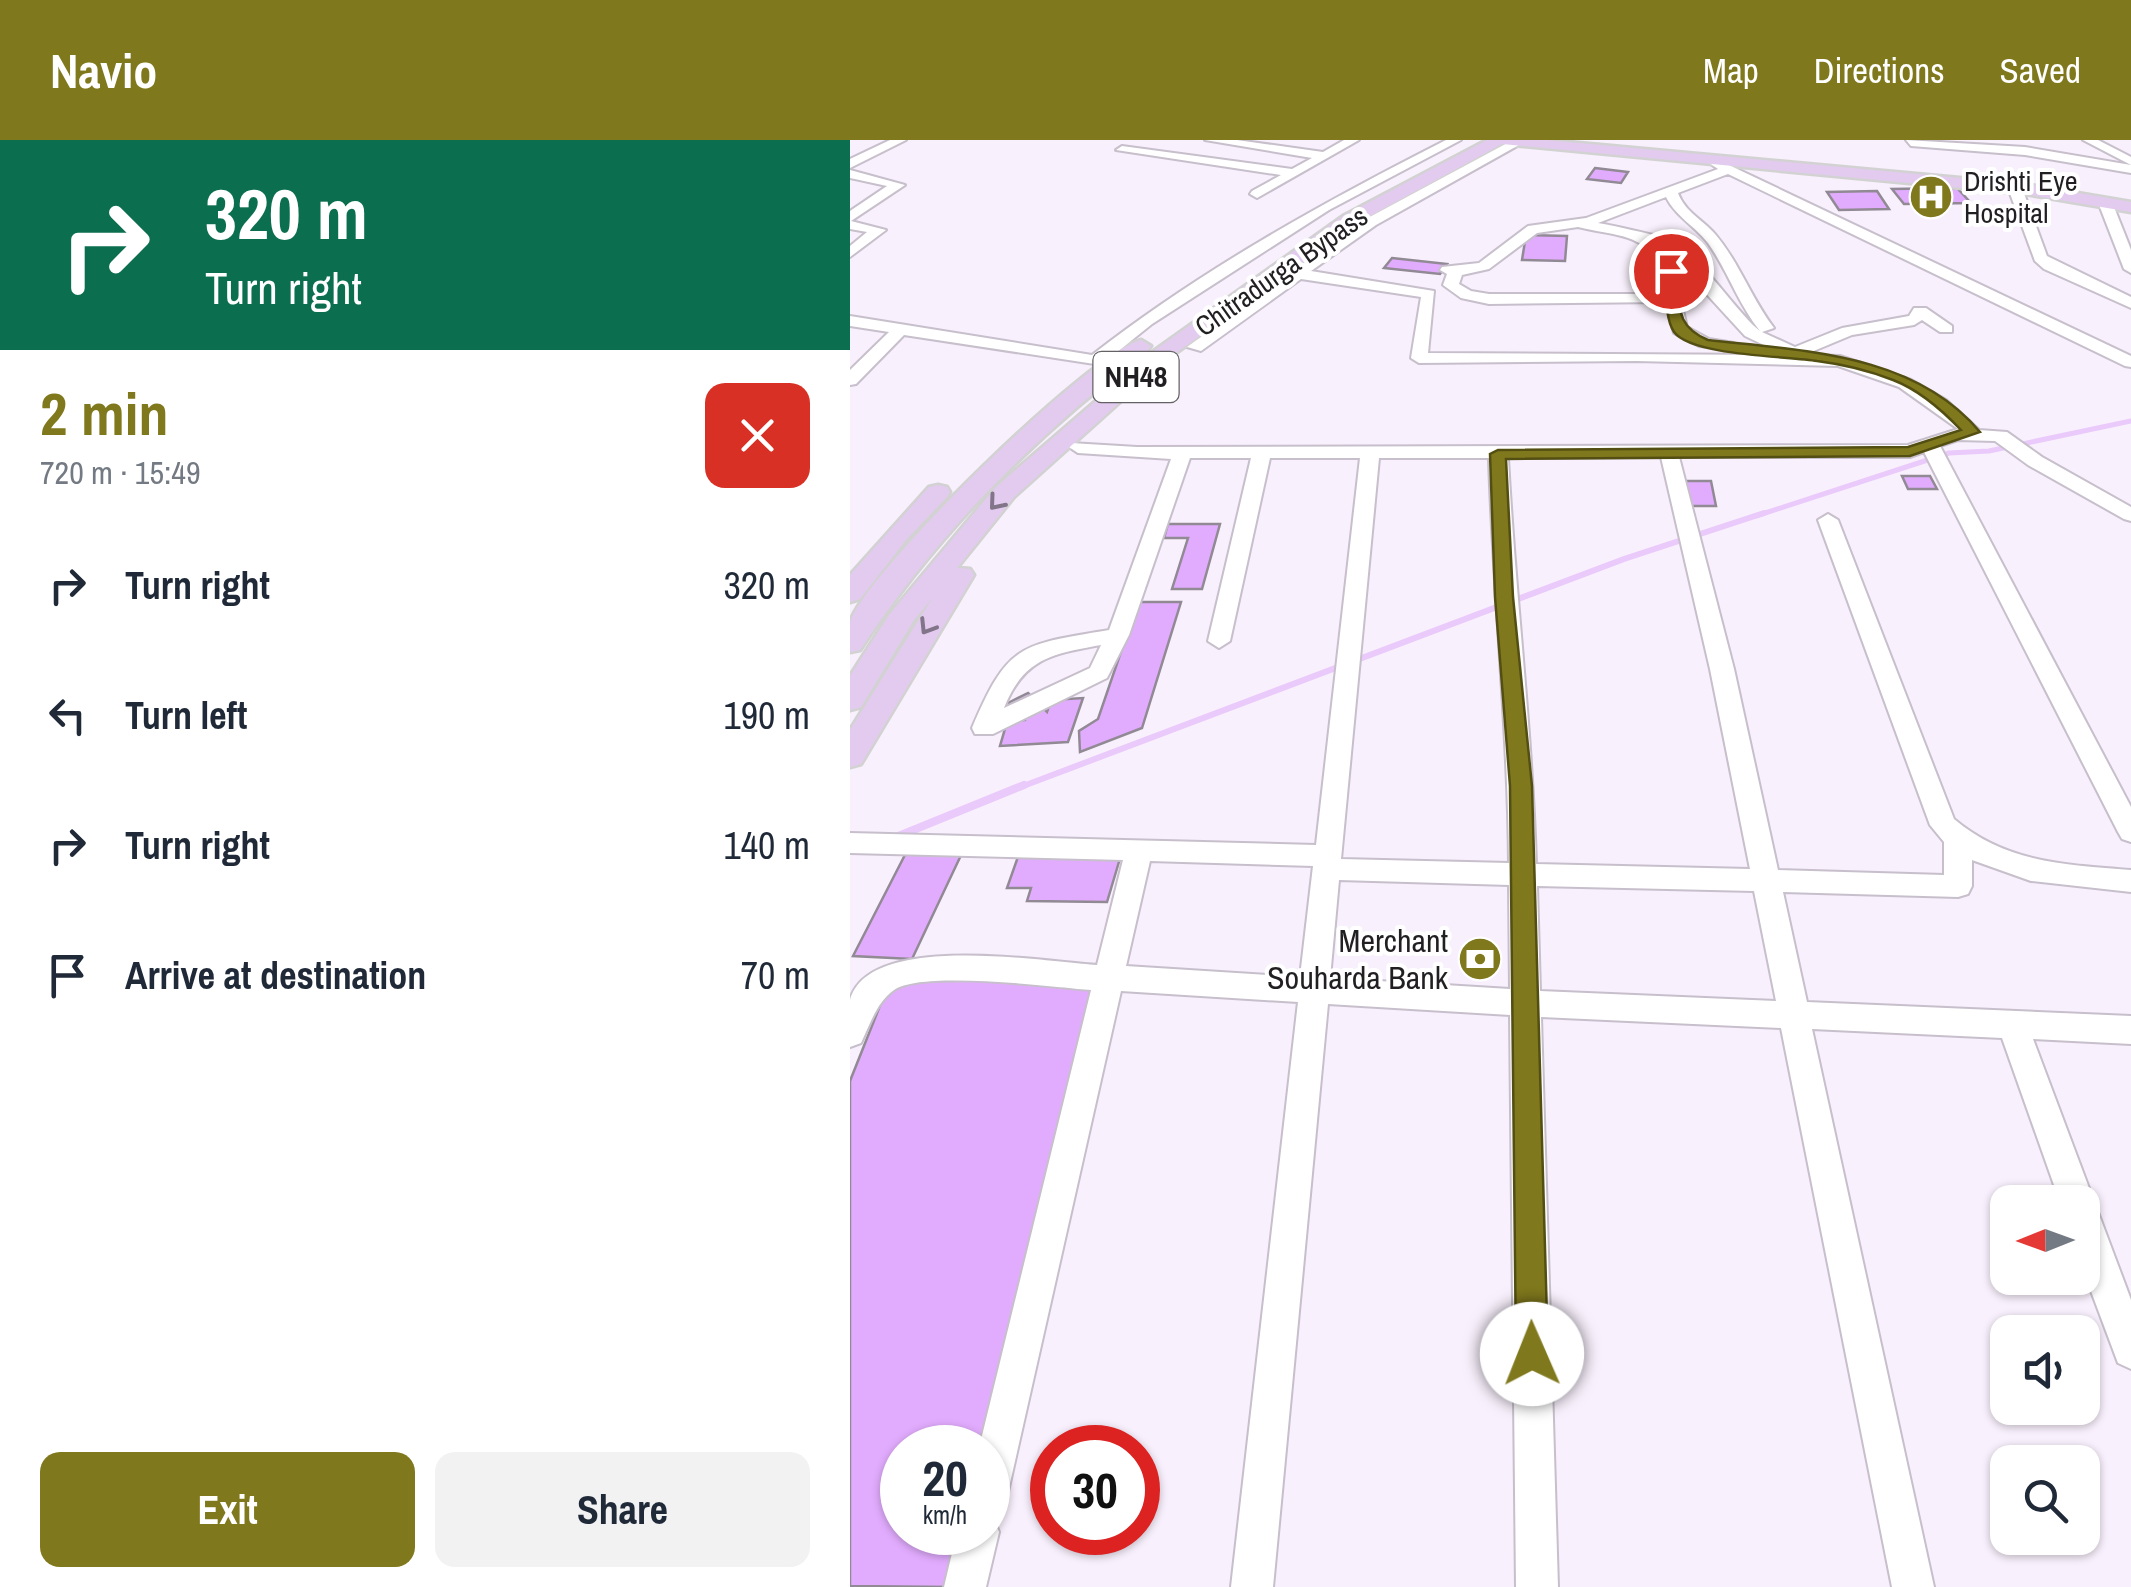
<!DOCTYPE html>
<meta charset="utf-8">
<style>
:root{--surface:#fff;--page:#f2f2f3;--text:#1f2937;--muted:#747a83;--accent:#80781c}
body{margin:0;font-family:"Archivo Narrow",sans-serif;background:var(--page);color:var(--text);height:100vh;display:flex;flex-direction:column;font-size:38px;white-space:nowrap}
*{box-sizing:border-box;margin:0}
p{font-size:32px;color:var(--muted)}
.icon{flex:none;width:55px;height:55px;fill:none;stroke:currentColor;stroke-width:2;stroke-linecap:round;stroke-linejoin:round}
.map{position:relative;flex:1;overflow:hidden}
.drawer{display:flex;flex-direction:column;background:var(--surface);width:850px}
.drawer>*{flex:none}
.hud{background:#0b6e4f;color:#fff;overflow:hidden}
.needle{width:65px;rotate:269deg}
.tools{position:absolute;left:1140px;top:1045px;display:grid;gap:20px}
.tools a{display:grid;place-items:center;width:110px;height:110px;border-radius:20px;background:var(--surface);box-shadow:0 2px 8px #0004;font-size:50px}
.speed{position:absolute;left:30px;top:1285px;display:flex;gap:20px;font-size:50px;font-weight:700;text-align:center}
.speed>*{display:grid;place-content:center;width:130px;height:130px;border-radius:50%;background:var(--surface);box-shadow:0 2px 8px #0004;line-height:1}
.speed small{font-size:25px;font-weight:400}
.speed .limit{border:15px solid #d22;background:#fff;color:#111}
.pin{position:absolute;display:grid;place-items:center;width:85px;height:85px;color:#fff;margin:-42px;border:5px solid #fff;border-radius:50%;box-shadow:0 2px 10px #0007}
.me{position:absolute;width:110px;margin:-55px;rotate:359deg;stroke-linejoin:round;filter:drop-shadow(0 0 8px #0008)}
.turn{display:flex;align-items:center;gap:35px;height:210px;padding:0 40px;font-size:45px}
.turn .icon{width:130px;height:130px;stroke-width:2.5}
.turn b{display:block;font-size:70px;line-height:85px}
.round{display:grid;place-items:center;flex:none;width:105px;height:105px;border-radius:20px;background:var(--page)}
.head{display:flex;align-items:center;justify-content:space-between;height:170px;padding:0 40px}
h1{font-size:60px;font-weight:700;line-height:75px;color:var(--accent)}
.button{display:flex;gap:20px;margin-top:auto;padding:20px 40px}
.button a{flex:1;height:115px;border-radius:20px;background:var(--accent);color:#fff;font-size:40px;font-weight:700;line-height:115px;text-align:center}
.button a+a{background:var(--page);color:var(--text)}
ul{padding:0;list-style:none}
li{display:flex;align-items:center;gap:30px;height:130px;padding:0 40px}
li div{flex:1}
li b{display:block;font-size:38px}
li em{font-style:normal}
header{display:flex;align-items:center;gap:60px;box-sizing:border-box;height:140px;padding:0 50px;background:var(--accent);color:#fff}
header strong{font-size:48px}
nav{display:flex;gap:55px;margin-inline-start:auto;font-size:35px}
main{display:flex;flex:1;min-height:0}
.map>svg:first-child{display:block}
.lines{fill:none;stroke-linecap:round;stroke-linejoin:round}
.stream-far2{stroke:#eac9fb;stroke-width:5}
.stream-far1{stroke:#eac9fb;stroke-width:6}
.stream{stroke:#eac9fb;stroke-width:8}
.building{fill:#e2acfe;stroke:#918a95;stroke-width:2.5}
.minor-casing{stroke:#c7bfcb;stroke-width:4}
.major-casing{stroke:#d3d2d3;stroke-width:5}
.minor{fill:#fff;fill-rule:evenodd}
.major{fill:#e3cbf0;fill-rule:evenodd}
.oneway{stroke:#82758a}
.route{fill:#80781c;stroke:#534e12;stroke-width:2.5}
.labels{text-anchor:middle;stroke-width:8;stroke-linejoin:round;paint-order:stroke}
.far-poi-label{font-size:28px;fill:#221f23;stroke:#fff;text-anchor:start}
.far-street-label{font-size:28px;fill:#221f23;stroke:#fff}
.shield{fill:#fff;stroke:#646265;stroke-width:2.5}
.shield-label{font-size:30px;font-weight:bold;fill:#221f23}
.poi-label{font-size:32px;fill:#221f23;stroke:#fff;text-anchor:end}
</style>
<header>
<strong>Navio</strong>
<nav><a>Map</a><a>Directions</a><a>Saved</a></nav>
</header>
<main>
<section class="drawer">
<div class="hud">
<div class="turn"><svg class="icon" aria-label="right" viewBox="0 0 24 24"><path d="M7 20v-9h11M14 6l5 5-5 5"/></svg><div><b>320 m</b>Turn right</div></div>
</div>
<div class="head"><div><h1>2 min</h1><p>720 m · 15:49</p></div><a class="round" style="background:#d93025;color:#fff"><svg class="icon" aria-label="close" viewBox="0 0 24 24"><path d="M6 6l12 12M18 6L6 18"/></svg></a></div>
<ul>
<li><svg class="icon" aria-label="right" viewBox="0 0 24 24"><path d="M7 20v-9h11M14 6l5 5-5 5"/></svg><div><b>Turn right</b></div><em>320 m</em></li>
<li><svg class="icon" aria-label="left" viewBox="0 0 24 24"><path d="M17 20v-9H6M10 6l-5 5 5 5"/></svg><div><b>Turn left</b></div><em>190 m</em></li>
<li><svg class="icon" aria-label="right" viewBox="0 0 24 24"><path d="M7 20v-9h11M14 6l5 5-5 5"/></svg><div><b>Turn right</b></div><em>140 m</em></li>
<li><svg class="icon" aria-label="arrive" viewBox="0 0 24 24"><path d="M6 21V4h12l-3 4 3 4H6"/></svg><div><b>Arrive at destination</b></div><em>70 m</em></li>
</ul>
<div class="button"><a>Exit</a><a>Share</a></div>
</section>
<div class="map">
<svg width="1281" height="1447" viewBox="0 0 1281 1447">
<rect width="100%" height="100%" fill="#f8f0fc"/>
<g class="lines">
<path class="stream-far2" d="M906,376L1099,313L1139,311L1281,281"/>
<path class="stream-far1" d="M168,648L774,419L914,373"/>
<path class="stream" d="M46,697L174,645"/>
</g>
<g class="building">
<path d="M745,28L778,32L771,43L737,39Z"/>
<path d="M1107,48L1121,63L1054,64L1042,49Z"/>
<path d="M1027,51L1039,69L989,70L977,52Z"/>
<path d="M676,95L717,96L715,121L672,120Z"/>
<path d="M542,118L597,124L590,134L534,128Z"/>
<path d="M1052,336H1080L1087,349H1058Z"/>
<path d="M833,341H861L866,366H838Z"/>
<path d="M318,384H370L352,449H322L338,398H314Z"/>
<path d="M288,462H331L292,588L230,612L229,591L248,579Z"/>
<path d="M178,553L197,572L201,560L233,558L218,602L150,606L157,582L174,580L158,563Z"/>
<path d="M58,709L113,711L62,819L3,816Z"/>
<path d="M169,714L271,715L257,762L177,761L181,748H157Z"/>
<path d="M43,833L246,844L136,1308H52V1392H115L102,1447L0,1446V941Z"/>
</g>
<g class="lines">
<g class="minor-casing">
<g id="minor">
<path d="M40,0H56L0,28V19Z"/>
<path d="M355,0H387L473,12L494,0H509L407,58L400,54L402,51L431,35L266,10L272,6L442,29L462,18Z"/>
<path d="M596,0H611L479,70L302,184L251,225L54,195L6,244L0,245V230L39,192L0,186V176L242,215C351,130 472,63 596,0Z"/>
<path d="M663,0H678L526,85L461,131L584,151L578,213L935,215L895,196L817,111L832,145L828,150L837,187L859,199L884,203V209L849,206L824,193L816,162L639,164L611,158L593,145L597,134L590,130L592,127L629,123L678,86L736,78L868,29L858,22L864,18L1281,216V227L1275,226L878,34L828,53C835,72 852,79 865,94C889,122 901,158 924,188L912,192L945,207L992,188L1059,176L1064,168H1076L1102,186V192H1090L1072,180L1064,185L1002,195L954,215L990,216L1061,240L1096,260L1129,290L1157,292L1192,317L1281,367V381L1274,379L1178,325L1145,301L1108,300L1090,306L1281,667V702L1272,699L1268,692L1074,312L1060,317H829L884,529L928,730L1094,735V702L1080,685L968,380L978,374L988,380L1104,679C1156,723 1216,725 1281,730V752L1181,741L1122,720V746L1118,754L1108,757L933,752L957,862L1281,876V904L1183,899L1281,1160V1229L1268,1223L1232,1127V1062H1210L1152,898L962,889L1084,1447H1042L931,888L691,877L708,1447H666L660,875L478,864L423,1447H381L448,862L271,851L158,1352L152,1366L138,1372V1308H129L241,850C203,847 72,830 44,850C27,862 20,884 11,903L0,907C0,893 0,874 0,860C19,791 194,822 247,825L273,720L0,713V693L466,705L510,318H420L380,501L369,508L358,501L401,318H340L279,495L257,538L143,594H125L122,588C158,503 170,505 259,490L321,319L228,313L219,307L221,303L287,307L1058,305L1108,289L1049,247L988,226L786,221L569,223L561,218L571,157L451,139L351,211L337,207L516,79ZM816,57C826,77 845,86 858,103C878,131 888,164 910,191C885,172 843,104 815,98C795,93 771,87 748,83ZM728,87C774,98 801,92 816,144L807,154H639L621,151L609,144L612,135L639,129L687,93ZM811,317L860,529L900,729L686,724C682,588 665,453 658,318ZM529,318H639C643,453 658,588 659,723L491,719ZM251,505L240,528L154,568C174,518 202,514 251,505ZM300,721L463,726L450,837L276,826ZM489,740L659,745L660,849L480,838ZM687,746L904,751L926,861L690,851Z"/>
<path d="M1056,0L1175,7L1281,25V33L1175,15L1061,6Z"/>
<path d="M1233,0H1248L1281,17V25Z"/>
<path d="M0,30L55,45L1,81L36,90L0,117V106L17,92L0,89V71L37,46L0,38Z"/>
<path d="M1165,44L1172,48L1197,116L1281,157V168L1194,129L1185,121L1158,48Z"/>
<path d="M1255,58L1262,62L1281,110V133L1274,129L1248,62Z"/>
<path d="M138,1375L143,1377L149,1392L136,1447H94L107,1392H138Z"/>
</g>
</g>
<g class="major-casing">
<g id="major">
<path d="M637,0H696L1175,44L1281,62V72L1175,54L652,4L505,84L319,218L164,357L107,428L120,429L124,435L11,624L0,627V590L83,457L64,480L11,567L0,570V536L39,475L146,347L305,210L493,76Z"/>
<path d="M291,200L301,206L298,210C185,296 89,391 10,510L0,512C0,504 0,490 0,482C17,431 241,212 291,200Z"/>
<path d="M88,345L97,347L100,352L97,357L56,400L10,459L0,462V435L79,347Z"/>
</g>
</g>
<use href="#minor" class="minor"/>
<use href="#major" class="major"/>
</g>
<defs><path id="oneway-chevron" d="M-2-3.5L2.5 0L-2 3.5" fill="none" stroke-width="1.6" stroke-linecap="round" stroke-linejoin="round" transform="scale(2.5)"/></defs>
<g class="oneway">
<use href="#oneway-chevron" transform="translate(146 363) rotate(130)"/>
<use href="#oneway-chevron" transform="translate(77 487) rotate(122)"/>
</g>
<path class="route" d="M821,127L827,131C831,165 823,185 858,200C953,211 1064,213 1130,292L1060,316L656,319L663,457L682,646L698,1214L693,1225L682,1229L671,1225L666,1214L660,646L645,457L640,314L648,310L1058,307L1111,290C1092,270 1069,250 1043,240C1020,231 991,224 967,221C937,216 842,216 824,192C814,177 817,149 815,131Z"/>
<defs>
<g id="hospital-disc" transform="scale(2.25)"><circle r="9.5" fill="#80781c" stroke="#fff"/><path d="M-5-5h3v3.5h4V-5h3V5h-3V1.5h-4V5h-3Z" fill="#fff"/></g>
<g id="bank-disc" transform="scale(2.25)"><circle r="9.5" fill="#80781c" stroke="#fff"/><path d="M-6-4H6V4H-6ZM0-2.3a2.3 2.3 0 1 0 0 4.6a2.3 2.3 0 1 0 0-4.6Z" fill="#fff"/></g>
</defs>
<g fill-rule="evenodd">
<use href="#hospital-disc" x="1081" y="57"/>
<use href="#bank-disc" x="630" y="819"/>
</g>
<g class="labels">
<g class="far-poi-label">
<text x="1114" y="51">Drishti Eye<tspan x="1114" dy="32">Hospital</tspan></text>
</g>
<g class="far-street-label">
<text transform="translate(431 131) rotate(-35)" y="10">Chitradurga Bypass</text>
</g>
<rect class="shield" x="243.5" y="212" width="85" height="50" rx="8"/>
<g class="shield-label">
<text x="286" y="247">NH48</text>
</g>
<g class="poi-label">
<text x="598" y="812">Merchant<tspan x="598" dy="37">Souharda Bank</tspan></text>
</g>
</g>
</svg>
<div class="tools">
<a><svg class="needle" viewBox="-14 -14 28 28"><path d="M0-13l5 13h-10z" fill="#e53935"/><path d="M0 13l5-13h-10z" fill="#747a83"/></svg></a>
<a><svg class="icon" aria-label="sound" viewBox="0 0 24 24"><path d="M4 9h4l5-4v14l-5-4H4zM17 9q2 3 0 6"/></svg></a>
<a><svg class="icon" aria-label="search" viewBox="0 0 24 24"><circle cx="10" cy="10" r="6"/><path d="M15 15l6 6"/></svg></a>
</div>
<div class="speed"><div>20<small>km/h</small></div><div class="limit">30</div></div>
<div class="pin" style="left:821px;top:131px;background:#d93025"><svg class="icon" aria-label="arrive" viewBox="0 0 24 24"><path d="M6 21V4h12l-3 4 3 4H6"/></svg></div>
<svg class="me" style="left:682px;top:1214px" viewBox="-20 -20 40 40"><circle r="19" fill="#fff"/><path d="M0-13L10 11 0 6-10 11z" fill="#80781c"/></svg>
</div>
</main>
